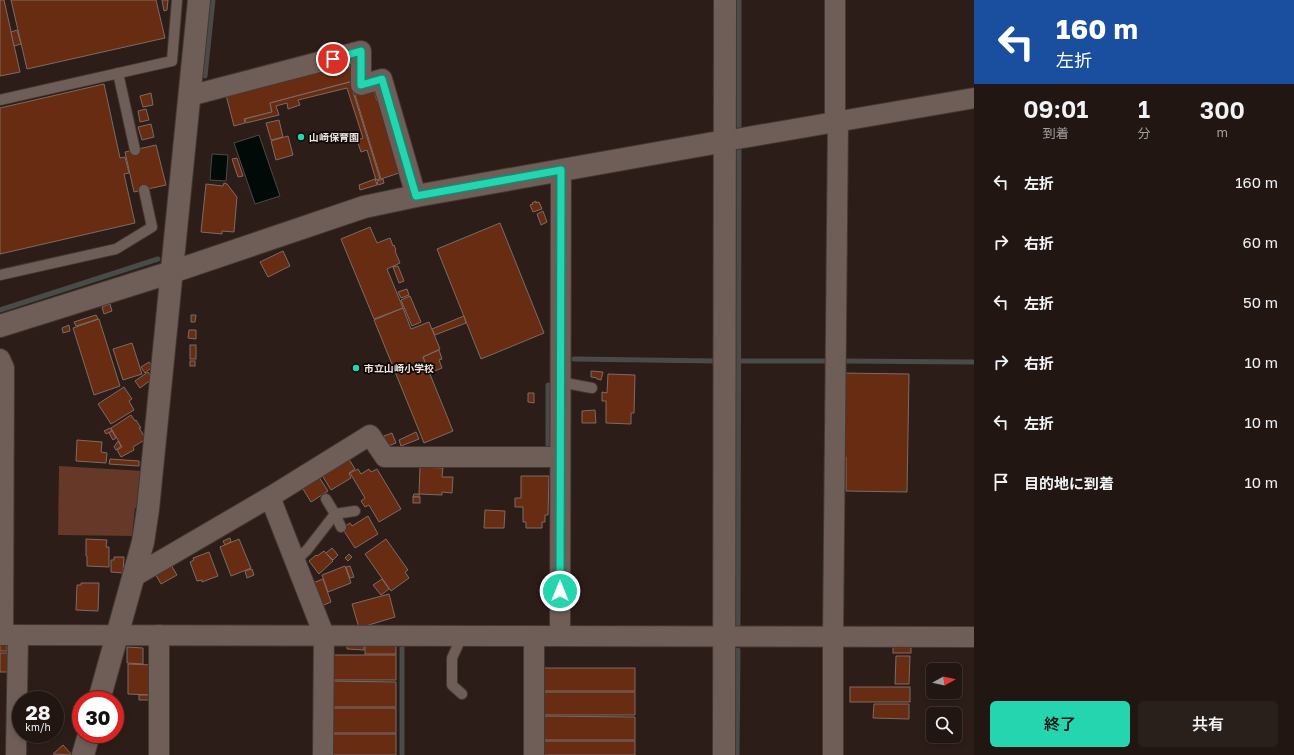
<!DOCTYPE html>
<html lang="ja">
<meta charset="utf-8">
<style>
:root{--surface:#211612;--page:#291f1b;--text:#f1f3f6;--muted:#a29f9f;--line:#3e3532;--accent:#24d5af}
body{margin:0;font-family:"Golos Text","Noto Sans JP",sans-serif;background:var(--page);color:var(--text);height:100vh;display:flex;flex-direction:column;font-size:15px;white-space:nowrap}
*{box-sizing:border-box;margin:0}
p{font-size:13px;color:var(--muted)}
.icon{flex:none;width:22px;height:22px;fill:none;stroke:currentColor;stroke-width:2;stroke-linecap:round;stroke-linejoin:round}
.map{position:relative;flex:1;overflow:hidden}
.drawer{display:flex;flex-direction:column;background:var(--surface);width:320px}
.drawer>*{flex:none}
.guide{background:#1a4fa0;color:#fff;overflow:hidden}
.needle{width:26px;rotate:82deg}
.buttons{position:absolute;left:926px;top:663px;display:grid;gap:8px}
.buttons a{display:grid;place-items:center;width:36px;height:36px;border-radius:6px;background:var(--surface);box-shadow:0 2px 6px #0003,0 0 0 1px var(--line);font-size:20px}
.speed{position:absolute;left:12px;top:691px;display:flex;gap:8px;font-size:20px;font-weight:700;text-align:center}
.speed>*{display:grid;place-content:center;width:52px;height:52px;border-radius:50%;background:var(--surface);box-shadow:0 2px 6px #0003,0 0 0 1px var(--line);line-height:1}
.speed small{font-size:10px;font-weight:400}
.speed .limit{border:6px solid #d22;background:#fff;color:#111}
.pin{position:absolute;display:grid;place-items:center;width:34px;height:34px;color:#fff;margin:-17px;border:2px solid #fff;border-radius:50%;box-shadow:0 1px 4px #0007}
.me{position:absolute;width:44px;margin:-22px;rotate:0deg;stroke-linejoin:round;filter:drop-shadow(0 0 3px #0008)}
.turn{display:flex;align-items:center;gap:14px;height:84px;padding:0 16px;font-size:18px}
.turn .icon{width:52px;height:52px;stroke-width:2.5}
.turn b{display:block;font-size:28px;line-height:34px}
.eta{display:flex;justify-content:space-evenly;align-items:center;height:68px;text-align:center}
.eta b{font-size:24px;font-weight:600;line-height:28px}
.action{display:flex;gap:8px;margin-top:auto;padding:8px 16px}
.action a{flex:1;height:46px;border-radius:6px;background:var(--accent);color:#111;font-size:16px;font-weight:600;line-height:46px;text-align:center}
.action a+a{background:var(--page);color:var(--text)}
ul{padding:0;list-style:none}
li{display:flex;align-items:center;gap:12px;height:60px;padding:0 16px}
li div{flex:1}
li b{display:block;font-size:15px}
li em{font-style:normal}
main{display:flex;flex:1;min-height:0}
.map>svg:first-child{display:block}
.green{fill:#653827}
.water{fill:#020a07;stroke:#494b48}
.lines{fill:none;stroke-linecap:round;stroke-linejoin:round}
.stream{stroke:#494b48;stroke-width:5}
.building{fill:#682c13;stroke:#7c6b64}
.service-casing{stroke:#443834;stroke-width:12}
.minor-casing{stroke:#443834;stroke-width:22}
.tertiary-casing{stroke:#443834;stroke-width:24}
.service{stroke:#6f5e57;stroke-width:10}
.minor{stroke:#6f5e57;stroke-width:20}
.tertiary{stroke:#6f5e57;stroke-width:22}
.route-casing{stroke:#178a72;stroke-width:10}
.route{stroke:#24d5af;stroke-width:7}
.poi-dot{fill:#24d5af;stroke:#100907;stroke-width:1.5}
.labels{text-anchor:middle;stroke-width:3.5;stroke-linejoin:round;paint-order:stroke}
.poi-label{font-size:10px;font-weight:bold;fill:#eee4e0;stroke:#100907;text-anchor:start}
</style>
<main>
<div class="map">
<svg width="974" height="755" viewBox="0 0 974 755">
<rect width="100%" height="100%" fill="#2c1d18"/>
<path class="green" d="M59,466L144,471L141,506L135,508L132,536L58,535Z"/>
<g class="water">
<path d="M259,135L280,196L255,204L234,143Z"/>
<path d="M212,154L228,155L226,181L210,180Z"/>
</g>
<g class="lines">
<g class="stream">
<path d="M739,0V132"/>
<path d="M205,76L213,0"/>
<path d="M0,310L158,259"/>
<path d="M574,359L715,361"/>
<path d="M739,361H831"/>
<path d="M839,361L974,362"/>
<path d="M546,451H548V385"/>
<path d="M738,625L739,149"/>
<path d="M402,755V643"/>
<path d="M737,755L738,650"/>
</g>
</g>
<g class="building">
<path d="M0,0H4L20,72L0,76Z"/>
<path d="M11,0H156L165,38L27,69Z"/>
<path d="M162,0H168L167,10L164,11Z"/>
<path d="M17,30L21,44L14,46L11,32Z"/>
<path d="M349,63L353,81L270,103L272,112L244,119L245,123L234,126L226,95Z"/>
<path d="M350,82L380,179L376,180L367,150L361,152L357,140L363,138L347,88L298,100L300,105L288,109L287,103L276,106L279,115L246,123L245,119L272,112L270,103Z"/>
<path d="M104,84L120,158L125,157L129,173L124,174L135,223L0,254V108Z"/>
<path d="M374,90L377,101H380L402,172L381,179L355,95Z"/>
<path d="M151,93L153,105L143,107L140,96Z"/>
<path d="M146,109L149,120L140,122L138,111Z"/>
<path d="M279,120L283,137L271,140L266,123Z"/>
<path d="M151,124L154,137L142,140L138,127Z"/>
<path d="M288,136L293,155L276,160L271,141Z"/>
<path d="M156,145L166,185L134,192L125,152Z"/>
<path d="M237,158L243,176L238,177L232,159Z"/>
<path d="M375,179L377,185L360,190L359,185Z"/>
<path d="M383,179L384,183L378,185L377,181Z"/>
<path d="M224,183L227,184L237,197L234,232L222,231V234L201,232L206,184L223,186Z"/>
<path d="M536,201V203L539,202L542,209L533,212L530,205L533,204L532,203Z"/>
<path d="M543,211L547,222L541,225L537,214Z"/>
<path d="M500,223L544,333L481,359L437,249Z"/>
<path d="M370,227L377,243L390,238L393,246L394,245L396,250L395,251L400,263L387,269L403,308L374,319L341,239Z"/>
<path d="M283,251L290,266L268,277L260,262Z"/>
<path d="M398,266L404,281L399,283L393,267Z"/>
<path d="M407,289L409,295L401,298L398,292Z"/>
<path d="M410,296L421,322L412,326L401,300Z"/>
<path d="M110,304L112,311L104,314L102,307Z"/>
<path d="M403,308L411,329L429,322L440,349L423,357L453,431L424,443L374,320Z"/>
<path d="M96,315L98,319L76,326L74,322Z"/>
<path d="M191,315H196L195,322H191Z"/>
<path d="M464,316L466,323L435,335L432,329Z"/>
<path d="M99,319L120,386L94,395L73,328Z"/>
<path d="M69,325L70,331L63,333L62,328Z"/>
<path d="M189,330H196V339L188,338Z"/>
<path d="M132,343L142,374L123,380L113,349Z"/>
<rect x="190" y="345" width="6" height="14"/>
<path d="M439,350L442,359L439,360L442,368L430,373L423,357Z"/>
<rect x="190" y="361" width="5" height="5"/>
<path d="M149,362L152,367L145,373L141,367Z"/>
<path d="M591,371L603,372L601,380L597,379V378L591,377Z"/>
<path d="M148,372L152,379L140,388L135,381Z"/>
<path d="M841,373L909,374L907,492L846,491V457H841Z"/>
<path d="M608,374L635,375L634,413H631V424L606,423V401H602V392L607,393Z"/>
<path d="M124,387L132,399L129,401L134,410L111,424L98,404Z"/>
<path d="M528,393H534V403L528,402Z"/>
<path d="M595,410L596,423H582V411Z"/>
<path d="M131,415L135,421L136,420L141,428H139L146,439L133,447L134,450L121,457L117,450L122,447L111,428Z"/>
<path d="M110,428L112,431L106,434L104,431Z"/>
<path d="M112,431L116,438L113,440L109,433Z"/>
<path d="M416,432L419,439L401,446L399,440Z"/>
<path d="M392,433L396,443L388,446L384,436Z"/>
<path d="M77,440L102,442L101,452L107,453L106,463L76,461Z"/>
<path d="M118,441L121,446L116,450L114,447Z"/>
<path d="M347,456L355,469L349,473L351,478L331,490L320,472Z"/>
<path d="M110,459L139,461V466L109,464Z"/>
<path d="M420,467L443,468L442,477H453L452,493L442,492V495L419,494Z"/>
<path d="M358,469L361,474L369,469L371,472L377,469L401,509L379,522L369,505L365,507L361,501L365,498L350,473Z"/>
<path d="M317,474L328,491L311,502L300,484Z"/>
<path d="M521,476H549L548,515H545V522H542V528H526V522H523V507H515V498H521Z"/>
<path d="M414,494H419V497H413Z"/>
<rect x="413" y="497" width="7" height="6"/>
<path d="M485,510L505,511L504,528H484Z"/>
<path d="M368,516L378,534L355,548L342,528L350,523L352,526Z"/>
<path d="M230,538L231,542L225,545L223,541Z"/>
<path d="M86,539L107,540L106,547H109V567L87,566V556H86Z"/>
<path d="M239,539L251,568L231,576L220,547Z"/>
<path d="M386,539L408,570L405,572L409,578L391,591L365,554Z"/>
<path d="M332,548L338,555L333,560L326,553Z"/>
<path d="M324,551L333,561L319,574L309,561L316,555L317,556Z"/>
<path d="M209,552L218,576L202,582V580L197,581L190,562L194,560L193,558Z"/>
<path d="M349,554L352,557L348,561L345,558Z"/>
<path d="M114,557H124L123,573L111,572V560H114Z"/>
<path d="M168,560L177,575L161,584L153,570Z"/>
<path d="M345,566L351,583L328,592L322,575Z"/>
<path d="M350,566L354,577L350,578L346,567Z"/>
<path d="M252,569L254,575L247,578L245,571Z"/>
<path d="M323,579L331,602L319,607L310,584Z"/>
<path d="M382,579L389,589L381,595L373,585Z"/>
<path d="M81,583H99L98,611L76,610L77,585H81Z"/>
<path d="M389,594L395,617L359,628L352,604Z"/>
<path d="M0,643L7,644V651H0Z"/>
<path d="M347,644H364V650L347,649Z"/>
<rect x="365" y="644" width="31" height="10"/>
<rect x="893" y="645" width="18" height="8"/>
<path d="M127,647L143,648V664L127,663Z"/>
<path d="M0,653H10L9,672H0Z"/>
<rect x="330" y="655" width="66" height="25"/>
<path d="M896,656H910L909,684H895Z"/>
<path d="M128,664L153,665L151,695L128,694Z"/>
<rect x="541" y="668" width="94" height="23"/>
<path d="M330,681L396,682V707H330Z"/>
<rect x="850" y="687" width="60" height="15"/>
<path d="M540,692H635V715H541Z"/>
<path d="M35,694L40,700H27Z"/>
<path d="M139,695H150L149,700H139Z"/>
<path d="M874,704H909V719L873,718Z"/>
<rect x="330" y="708" width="66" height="25"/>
<path d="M540,716L635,717V740H540Z"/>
<path d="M55,717L60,724L55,727Z"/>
<path d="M37,734H48L41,739Z"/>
<rect x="330" y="734" width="66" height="21"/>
<rect x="541" y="741" width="94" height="14"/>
<path d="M63,745L72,755L53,754Z"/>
</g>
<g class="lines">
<g class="service-casing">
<g id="service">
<path d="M118,73L135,150"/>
<path d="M0,100L172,61L177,0"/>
<path d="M0,275L116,249L152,227L144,190"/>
<path d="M560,382L592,388"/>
<path d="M326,499L335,514L341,527"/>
<path d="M295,561L307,550L335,514L355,511"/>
<path d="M462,636L452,658V685L462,694"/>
</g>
</g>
<g class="minor-casing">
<g id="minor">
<path d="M835,0V122"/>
<path d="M189,96L361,51V85L382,79L416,196"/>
<path d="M725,141L974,98"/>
<path d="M0,359L4,368L3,635"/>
<path d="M270,497L324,635L323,755"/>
<path d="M133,577L270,497L370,435L385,457H560"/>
<path d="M0,635L974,637"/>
<path d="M560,636L561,170"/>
<path d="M16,755L18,635"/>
<path d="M159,755V635"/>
<path d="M534,755V636"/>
<path d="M833,755V637L838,122"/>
</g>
</g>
<g class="tertiary-casing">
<g id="tertiary">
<path d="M0,326L172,272L364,207L416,196L725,141"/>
<path d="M99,700L143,542L148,509L199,0"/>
<path d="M83,755L89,734"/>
<path d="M724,755L725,0"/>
</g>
</g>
<use href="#service" class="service"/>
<use href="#minor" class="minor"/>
<use href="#tertiary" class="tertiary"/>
</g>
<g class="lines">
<g class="route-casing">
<path id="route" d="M333,59L361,51V85L382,79L416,196L561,170L560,591"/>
</g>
<use href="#route" class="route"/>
</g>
<g class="poi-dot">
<circle cx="301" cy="137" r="4"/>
<circle cx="356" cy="368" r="4"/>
</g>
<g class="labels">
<g class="poi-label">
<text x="309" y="141">山崎保育園</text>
<text x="364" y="372">市立山崎小学校</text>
</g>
</g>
</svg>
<div class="buttons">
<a><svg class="needle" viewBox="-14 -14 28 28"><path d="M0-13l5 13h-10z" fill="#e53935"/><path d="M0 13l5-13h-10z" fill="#a29f9f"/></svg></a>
<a><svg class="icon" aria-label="search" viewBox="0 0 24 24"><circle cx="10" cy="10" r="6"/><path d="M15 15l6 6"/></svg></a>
</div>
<div class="speed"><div>28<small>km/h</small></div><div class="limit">30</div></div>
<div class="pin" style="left:333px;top:59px;background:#d93025"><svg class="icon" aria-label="arrive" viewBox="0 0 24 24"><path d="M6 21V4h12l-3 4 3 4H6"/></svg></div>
<svg class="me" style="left:560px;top:591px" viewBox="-20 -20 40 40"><circle r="17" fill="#24d5af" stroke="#fff" stroke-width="3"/><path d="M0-11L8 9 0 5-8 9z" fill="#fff"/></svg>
</div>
<section class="drawer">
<div class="guide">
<div class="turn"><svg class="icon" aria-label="left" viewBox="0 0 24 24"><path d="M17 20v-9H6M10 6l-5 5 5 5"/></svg><div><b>160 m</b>左折</div></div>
</div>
<div class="eta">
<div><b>09:01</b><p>到着</p></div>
<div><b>1</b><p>分</p></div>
<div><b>300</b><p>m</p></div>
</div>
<ul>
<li><svg class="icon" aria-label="left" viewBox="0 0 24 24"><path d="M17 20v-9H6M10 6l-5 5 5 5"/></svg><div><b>左折</b></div><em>160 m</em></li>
<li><svg class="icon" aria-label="right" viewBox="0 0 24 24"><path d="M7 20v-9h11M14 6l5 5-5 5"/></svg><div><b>右折</b></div><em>60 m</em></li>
<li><svg class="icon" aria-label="left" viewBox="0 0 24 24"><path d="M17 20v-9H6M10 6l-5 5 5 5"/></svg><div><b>左折</b></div><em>50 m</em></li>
<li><svg class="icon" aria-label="right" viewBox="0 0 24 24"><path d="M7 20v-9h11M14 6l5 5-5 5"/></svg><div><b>右折</b></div><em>10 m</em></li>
<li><svg class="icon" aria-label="left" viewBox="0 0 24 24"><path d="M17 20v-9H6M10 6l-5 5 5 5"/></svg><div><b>左折</b></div><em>10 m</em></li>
<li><svg class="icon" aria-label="arrive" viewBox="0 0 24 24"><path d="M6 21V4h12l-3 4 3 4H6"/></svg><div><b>目的地に到着</b></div><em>10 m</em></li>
</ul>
<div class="action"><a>終了</a><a>共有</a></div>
</section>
</main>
